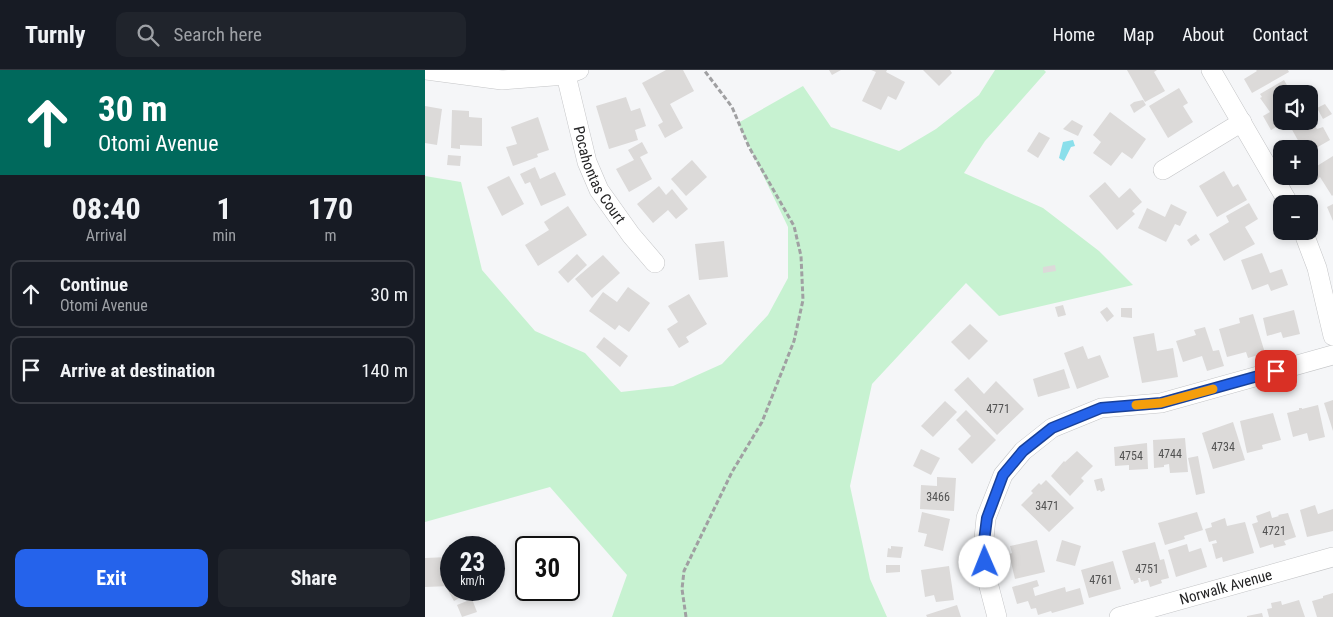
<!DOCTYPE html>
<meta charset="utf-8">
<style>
:root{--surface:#171b24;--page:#20242c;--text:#f1f3f6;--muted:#9ea1a6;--line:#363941;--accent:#2563eb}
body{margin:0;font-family:"Roboto Condensed",sans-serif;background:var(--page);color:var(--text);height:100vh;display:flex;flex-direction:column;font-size:19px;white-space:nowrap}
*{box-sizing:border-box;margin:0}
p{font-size:16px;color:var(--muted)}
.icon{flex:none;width:28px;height:28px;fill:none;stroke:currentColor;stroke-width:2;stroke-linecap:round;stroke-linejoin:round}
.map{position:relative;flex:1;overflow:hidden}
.details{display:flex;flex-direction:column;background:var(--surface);width:425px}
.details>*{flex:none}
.top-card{background:#00695c;color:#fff;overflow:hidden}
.buttons{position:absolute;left:848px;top:15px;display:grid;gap:10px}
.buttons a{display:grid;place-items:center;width:45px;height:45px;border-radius:10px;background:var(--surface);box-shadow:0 2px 8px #0003;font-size:25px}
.speed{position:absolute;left:15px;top:466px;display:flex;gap:10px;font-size:25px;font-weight:700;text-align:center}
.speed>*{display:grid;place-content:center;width:65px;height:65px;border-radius:50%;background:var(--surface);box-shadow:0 2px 8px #0003;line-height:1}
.speed small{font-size:12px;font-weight:400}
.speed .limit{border:2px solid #111;border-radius:8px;background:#fff;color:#111}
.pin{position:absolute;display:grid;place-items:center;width:42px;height:42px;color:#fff;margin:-21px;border-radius:10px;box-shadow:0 2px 8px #0006}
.me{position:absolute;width:55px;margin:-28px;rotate:359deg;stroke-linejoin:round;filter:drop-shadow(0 0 4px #0008)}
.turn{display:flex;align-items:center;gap:18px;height:105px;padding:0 15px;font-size:22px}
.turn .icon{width:65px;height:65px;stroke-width:2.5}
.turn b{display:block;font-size:35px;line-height:42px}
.eta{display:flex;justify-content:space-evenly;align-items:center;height:85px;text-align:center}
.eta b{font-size:30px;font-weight:700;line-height:35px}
.primary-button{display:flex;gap:10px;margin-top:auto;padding:10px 15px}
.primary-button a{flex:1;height:58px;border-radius:10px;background:var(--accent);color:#fff;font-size:20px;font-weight:700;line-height:58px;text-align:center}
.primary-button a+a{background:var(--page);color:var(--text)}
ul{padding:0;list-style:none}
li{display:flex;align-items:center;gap:15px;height:68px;margin:0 10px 8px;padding:0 5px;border:2px solid var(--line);border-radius:10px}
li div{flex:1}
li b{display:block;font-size:19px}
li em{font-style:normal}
header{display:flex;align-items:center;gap:30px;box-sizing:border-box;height:70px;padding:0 25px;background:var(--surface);border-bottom:1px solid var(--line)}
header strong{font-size:24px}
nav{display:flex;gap:28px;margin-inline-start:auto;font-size:18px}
.search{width:350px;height:45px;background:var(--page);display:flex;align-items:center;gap:12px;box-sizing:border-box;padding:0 18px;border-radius:10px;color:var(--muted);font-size:19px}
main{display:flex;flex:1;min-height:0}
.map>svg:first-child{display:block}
.green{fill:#c7f2d1}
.water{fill:#8adfeb}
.building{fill:#dcdad9}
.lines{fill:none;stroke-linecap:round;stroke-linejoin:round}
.street-casing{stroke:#c4c5c7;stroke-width:20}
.path{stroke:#a0a0a2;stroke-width:3;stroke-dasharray:5 2.5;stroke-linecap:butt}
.street{stroke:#fff;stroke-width:19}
.route-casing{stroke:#184099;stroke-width:12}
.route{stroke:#2563eb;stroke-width:9}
.slow{stroke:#f59e0b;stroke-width:9}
.labels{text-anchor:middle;stroke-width:4;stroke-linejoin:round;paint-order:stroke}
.number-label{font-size:12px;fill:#525252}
.street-label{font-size:15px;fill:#242425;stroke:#fff}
</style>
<header>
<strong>Turnly</strong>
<div class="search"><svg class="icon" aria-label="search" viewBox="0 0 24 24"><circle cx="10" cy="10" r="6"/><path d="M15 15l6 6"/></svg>Search here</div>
<nav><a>Home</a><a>Map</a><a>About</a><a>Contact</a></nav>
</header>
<main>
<section class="details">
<div class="top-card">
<div class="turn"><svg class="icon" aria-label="ahead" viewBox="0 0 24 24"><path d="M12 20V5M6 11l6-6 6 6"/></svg><div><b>30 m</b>Otomi Avenue</div></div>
</div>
<div class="eta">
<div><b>08:40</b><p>Arrival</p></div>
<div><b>1</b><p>min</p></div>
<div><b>170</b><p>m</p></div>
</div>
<ul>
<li><svg class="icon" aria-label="ahead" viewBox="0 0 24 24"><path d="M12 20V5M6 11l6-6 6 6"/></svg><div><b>Continue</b><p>Otomi Avenue</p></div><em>30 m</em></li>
<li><svg class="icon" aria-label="arrive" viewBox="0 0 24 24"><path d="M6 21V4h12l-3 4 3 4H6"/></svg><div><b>Arrive at destination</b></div><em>140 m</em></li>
</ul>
<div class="primary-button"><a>Exit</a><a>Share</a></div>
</section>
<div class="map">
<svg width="908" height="547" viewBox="0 0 908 547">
<rect width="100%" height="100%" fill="#f5f6f8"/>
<path class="green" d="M570,0H619L621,2L560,71L539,103L618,138L674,181L708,215L574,246L541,213L447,314L425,416L445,509L462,547H187L202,505L125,417L0,452V106L36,112L57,200L110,261L160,283L196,322L248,316L297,294L343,245L363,208V157L313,53L378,16L406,57L474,81L511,59L554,25Z"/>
<path class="water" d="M648,70L650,76L646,77L639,91L634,88L638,72Z"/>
<g class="building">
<path d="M241,0H258L269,21L245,34L258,58L240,68L233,55L238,52L217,13Z"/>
<path d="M404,0H416L407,5Z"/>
<path d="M446,0H462L461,2L480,12L471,30L463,26L456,40L437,31L451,2Z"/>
<path d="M498,0H525L527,3L514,16Z"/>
<path d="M702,0H732L729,2L740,21L720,32Z"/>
<path d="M831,0H863L864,2L827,23L819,9L832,1Z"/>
<path d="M859,10L867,24H856V51H862L846,60L838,46L845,42L835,28L837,27L835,24Z"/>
<path d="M754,18L763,33L758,36L768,52L743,68L724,36Z"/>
<path d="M201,27L206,41L215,38L221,56L210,60L213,70L184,79L171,36Z"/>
<path d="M718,30L721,35L709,43L705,35L709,32Z"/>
<path d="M900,34L907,44L898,49L892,38Z"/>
<path d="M0,36L17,39L12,75L0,73Z"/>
<path d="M27,40L44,41V47L57,48V76L35,75V79L26,78Z"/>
<path d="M685,42L721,69L707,89L697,82L686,96L668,83L676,72L668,65Z"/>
<path d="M884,44L892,59L898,57L905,70L884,82L887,87L884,89V79H866L875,74L865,56L872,51H884Z"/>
<path d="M113,47L124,80L112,84L113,87L88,96L81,77L92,74L86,57Z"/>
<path d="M647,50L658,56L653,66L638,59Z"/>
<path d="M614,62L625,68L613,88L602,81Z"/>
<path d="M217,72L223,83L215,87L227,109L204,122L191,99L209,90L203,80Z"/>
<path d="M23,85L36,86L35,96L22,95Z"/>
<path d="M908,86V125L907,126L895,107L883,115L877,106H884V94L889,91L892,96Z"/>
<path d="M267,90L282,107L261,126L246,109Z"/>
<path d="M110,97L115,109L130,102L141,125L116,136L105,112L100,114L95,104Z"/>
<path d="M799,101L808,117L813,114L822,130L792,147L774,116Z"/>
<path d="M84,106L99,134L77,146L62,117Z"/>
<path d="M680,112L694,128L705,118L717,132L707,141L710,144L692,160L664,126Z"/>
<path d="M234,116L241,125L247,119L263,139L251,149L243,140L228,153L212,134Z"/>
<path d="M824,133L833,149L820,157L830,174L799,191L784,164L804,152L801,146Z"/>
<path d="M746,134L762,142L755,156L750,154L741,172L713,158L722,138L740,147Z"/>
<path d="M908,134V151L902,137Z"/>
<path d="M143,136L162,165L113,196L100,175L124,160L119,152Z"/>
<path d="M771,164L775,170L766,176L762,170Z"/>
<path d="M299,171L303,207L274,210L270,174Z"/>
<path d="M837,183L845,203L857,199L863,215L846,221L843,214L827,220L816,190Z"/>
<path d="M152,184L162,195L143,213L133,202Z"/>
<path d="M178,185L195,203L167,228L150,209Z"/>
<path d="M630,195L631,201L618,203V197Z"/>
<path d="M203,217L225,233L204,262L194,255L190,260L164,241L178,222L192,232Z"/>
<path d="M264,224L282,254L261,267L264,272L254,278L242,259L253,252L243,236Z"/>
<path d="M638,235L641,245L633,247L630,237Z"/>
<path d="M682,237L689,246L682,252L675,242Z"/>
<path d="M696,238H707V248L696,247Z"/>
<path d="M869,240L875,264L858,268L856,262L842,266L838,248Z"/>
<path d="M828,244L840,283L823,288L821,282L802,287L794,259L815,253L814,248Z"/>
<path d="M545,254L563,271L544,290L526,272Z"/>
<path d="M780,257L788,281L794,280L799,296L782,301L777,286L758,292L751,271L771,265L769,260Z"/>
<path d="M729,263L732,281L748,278L753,307L717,313L708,267Z"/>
<path d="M179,267L203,286L195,297L171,277Z"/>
<path d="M658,276L663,289L675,285L684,307L652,319L639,283Z"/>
<path d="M639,299L645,318L613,327L608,309Z"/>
<path d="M543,307L559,324L571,311L599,339L572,365L529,320Z"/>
<path d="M908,330V361L899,333Z"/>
<path d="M520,331L532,342L508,367L496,356Z"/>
<path d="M893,335L900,367L884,371L882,363L868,367L862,343L874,340V338H877V339Z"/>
<path d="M541,340L571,370L547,394L533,379L546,366L531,350Z"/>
<path d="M848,343L856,370L837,375L838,379L822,383L815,351Z"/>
<path d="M808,352L820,390L788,399L777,363Z"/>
<path d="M760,368L763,402L745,403L744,394L739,395V397L729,398L728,370Z"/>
<path d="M722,373L723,399L704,400V395L690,396L689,377Z"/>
<path d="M496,379L515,388L506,405L488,396Z"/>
<path d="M652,381L668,396L656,408L659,411L645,426L626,406L639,391L640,392Z"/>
<path d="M773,386L780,423L771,425L763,388Z"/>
<path d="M512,407L531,408L529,441L495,439L496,415L512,416Z"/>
<path d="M677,408L680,420L676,422L675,420L672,421L669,410Z"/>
<path d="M621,410L649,438L624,462L596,435L608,423L606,421L614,413L616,415Z"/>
<path d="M890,435L893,444L908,439V461L882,467L875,440Z"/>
<path d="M845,441L847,448L854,446L853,445L863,443L871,467L859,471L861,475L849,478L848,474L835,478L827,454L833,452L831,446Z"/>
<path d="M497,442L525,449L518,481L499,476L502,464L493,462Z"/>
<path d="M772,442L778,460L759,466L760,469L740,475L733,453Z"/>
<path d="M800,448L802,456L820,452L829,483L798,492L797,487L791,489L787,474L792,473L791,470L784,472L780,459L787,457L786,453Z"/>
<path d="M612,470L620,502L590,509L584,484L587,483L585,476Z"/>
<path d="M637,470L656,476L650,496L631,491Z"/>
<path d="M730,472L735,490L739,489L744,508L736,510L737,513L725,517L723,510L716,512L715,508H713L714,512L709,514L708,510H706L697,481Z"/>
<path d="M762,474L764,482L776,478L782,497L751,507L743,480Z"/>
<path d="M466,476L478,477L476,488L462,487L463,478L466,479Z"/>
<path d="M23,487L25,516L0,517V488Z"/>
<path d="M688,491L696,519L664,528L656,500Z"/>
<path d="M461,495H475V502L461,503Z"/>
<path d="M524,496L529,530L511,532L509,525L500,527L496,500Z"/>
<path d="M612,510L614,516L608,518L610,526L640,517L641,522L655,518L659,534L627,543L626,541L613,545L611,538L606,539L603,531L592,534L587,517Z"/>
<path d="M26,516V520H49L29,531L22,519Z"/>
<path d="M908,523V547H892L887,531L898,528V526Z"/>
<path d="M47,529L52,542L37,547L32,535Z"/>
<path d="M874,530L880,547H844L842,539L847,538L846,533L856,531L857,535Z"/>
<path d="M532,535L536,547H502L501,545Z"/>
<path d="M837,543L838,547H822V546Z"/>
</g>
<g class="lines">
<g class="street-casing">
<g id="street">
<path d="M0,0L77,10L141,5L154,0"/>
<path d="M786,0L864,134"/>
<path id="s1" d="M141,5L162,92L174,120L206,165L230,193"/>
<path d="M738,100L817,52"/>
<path d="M878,161L892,198L908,266"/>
<path d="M572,547L561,505L558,479L561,448L578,405L598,381L627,358L676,338L736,333L908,285"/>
<path id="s2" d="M694,547L908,487"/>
</g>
</g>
<path class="path" d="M261,547L257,519L259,501L307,402L337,352L369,271L378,230L376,186L369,156L324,77L307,37L279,0"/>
<use href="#street" class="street"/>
</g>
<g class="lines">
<g class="route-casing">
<path id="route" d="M560,492L558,479L562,448L578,405L598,381L627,358L676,338L736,333L851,301"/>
</g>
<use href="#route" class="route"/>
<path class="slow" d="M711,335L736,333L788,319"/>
</g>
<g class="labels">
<g class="number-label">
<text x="573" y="343">4771</text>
<text x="798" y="381">4734</text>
<text x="745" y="388">4744</text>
<text x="706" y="390">4754</text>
<text x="513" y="431">3466</text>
<text x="622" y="440">3471</text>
<text x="849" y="465">4721</text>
<text x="722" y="503">4751</text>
<text x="676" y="514">4761</text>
</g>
<g class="street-label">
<text dy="5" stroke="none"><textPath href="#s1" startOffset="106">Pocahontas Court</textPath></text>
<text dy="5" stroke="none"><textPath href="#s2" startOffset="111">Norwalk Avenue</textPath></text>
</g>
</g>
</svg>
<div class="buttons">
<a><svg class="icon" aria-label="sound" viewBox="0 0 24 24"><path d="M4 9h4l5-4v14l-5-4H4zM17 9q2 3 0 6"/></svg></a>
<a>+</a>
<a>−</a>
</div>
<div class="speed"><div>23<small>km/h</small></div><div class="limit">30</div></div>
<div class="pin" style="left:851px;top:301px;background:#d93025"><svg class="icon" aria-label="arrive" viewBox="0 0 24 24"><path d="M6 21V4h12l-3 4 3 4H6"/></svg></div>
<svg class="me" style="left:560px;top:492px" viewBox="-20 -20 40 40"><circle r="19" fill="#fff"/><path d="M0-13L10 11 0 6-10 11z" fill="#2563eb"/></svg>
</div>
</main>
